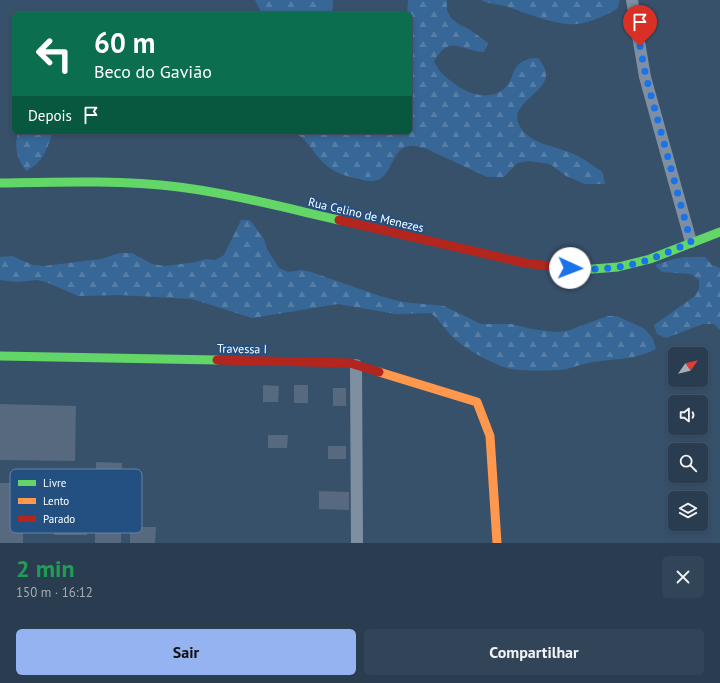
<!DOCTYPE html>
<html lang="pt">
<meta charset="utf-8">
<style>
:root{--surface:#2a3d50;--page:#324457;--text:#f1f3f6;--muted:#a5aeb7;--line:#465667;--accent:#95b2f1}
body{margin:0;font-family:"PT Sans",sans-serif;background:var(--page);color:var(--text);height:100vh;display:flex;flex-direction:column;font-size:15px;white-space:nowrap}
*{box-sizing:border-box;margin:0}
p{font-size:13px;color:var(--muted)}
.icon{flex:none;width:22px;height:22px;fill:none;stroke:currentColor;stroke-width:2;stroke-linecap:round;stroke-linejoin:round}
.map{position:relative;height:543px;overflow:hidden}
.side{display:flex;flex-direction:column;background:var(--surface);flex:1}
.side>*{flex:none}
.top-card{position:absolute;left:12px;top:12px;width:400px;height:122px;border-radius:6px;box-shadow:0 2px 6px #0003,0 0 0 1px var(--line);background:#0b6e4f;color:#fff;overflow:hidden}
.needle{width:26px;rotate:56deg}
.buttons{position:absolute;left:668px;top:347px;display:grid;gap:8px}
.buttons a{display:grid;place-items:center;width:40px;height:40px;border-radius:6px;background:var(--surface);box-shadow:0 2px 6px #0003,0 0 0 1px var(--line);font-size:20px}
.pin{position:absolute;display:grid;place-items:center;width:34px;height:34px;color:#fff;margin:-41px -17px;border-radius:50% 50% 50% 0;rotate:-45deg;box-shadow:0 0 4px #0007}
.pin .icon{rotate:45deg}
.me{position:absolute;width:44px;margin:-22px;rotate:92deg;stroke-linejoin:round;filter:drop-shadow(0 0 3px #0008)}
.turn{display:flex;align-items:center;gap:14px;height:84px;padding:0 16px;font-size:18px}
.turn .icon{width:52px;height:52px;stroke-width:2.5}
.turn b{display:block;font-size:28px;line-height:34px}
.then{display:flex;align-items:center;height:38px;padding:0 16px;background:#0003;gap:8px;font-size:15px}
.round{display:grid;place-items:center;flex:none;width:42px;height:42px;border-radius:6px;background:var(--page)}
.head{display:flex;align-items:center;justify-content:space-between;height:68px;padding:0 16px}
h1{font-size:24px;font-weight:700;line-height:30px;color:#1e9e55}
.primary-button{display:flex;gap:8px;margin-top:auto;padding:8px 16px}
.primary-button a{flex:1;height:46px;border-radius:6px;background:var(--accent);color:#111;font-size:16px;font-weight:700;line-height:46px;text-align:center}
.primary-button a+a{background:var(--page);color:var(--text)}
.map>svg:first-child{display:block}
.forest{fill:url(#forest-firs)}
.building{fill:#56697e}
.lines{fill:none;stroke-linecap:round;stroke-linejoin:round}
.street{stroke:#7e8fa1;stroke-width:12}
.fast{stroke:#63d668;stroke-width:9}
.slow{stroke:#ff974d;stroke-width:9}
.jam{stroke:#b3261e;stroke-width:9}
.route{stroke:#1a73e8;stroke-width:7;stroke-dasharray:0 12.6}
.labels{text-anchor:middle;stroke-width:4;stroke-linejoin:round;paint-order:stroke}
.street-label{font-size:12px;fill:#fff;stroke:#235080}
.key{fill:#235080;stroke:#6584a6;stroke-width:1}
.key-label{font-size:11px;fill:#fff}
</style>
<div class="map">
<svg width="720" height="543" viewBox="0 0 720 543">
<defs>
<pattern id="forest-firs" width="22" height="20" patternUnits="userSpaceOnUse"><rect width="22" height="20" fill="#376797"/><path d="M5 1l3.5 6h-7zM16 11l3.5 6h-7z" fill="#557ea7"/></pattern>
</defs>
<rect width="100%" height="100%" fill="#38516b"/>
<g class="forest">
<path d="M255,0H333L332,14H262Z"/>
<path d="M408,0H447V10L451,18L460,25L469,29L488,43L484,52C460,51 451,33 434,61C439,73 448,79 459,87C474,97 500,101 510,81C513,75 513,70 518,65C524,59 531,58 538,58C542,63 547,70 546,77C543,93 512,104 518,122C525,141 545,144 563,150C573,153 583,158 592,165C595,167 600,170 602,172C604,175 604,181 605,184H585L566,176L550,164L528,161L517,163L504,177H487L427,149C421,148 415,145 409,146C389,149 393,182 371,181C367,181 363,180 359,179C340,175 330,171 317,156C311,148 305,138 296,134C292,132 286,132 281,132H410V14H407Z"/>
<path d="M481,0H620L617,9C602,17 584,26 567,24C549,22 528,14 511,8C501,4 490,5 481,0Z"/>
<path d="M18,132H53C46,150 44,162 26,171C17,159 14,147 18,132Z"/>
<path d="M241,220H250L264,239L267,249L279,268L288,272L301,270L311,272L380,296L402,302L444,306L481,324H512L531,329L555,332L567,331L608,316H617L645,329L653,339L656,349C634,361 611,358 588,363C578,365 568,370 558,370C547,371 523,371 512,369C498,367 467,350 456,340C446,332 441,321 431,313L396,314L338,304L252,318L192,299L119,295L78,296L46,282L37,280L17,282L0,280V257L12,256L33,265L44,266L101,259L120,253H132L152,264L165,266L196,262L205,259L215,260L224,255Z"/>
<path d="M685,257H705L712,265L720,268V330L714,324H703L666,338L657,334L654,325L695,296L699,289V280L691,274L662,272L655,265L674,259Z"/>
</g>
<g class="building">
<path d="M263,385L279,386L278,402H263Z"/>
<rect x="294" y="385" width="14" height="18"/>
<rect x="333" y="388" width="13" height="18"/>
<path d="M0,404L76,406L75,461L0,460Z"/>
<path d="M268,435H288L287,448H268Z"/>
<rect x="328" y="446" width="18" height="13"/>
<path d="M96,462L122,463L121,543H95Z"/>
<path d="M55,481L87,482V535H54Z"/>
<path d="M0,483H24L23,543H0Z"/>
<path d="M319,491L349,492V510L319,509Z"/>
<path d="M130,527H156L155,543H130Z"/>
</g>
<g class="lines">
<g class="street">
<path d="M632,0L645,77L691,242"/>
<path d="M356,365L357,543"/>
</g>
<g class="fast">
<path d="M0,183C59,182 120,180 179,187C233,194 286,208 339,220"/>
<path d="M580,270L618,267L650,259L720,232"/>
<path d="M0,356L217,360"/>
</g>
<path class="slow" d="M379,372L477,402L490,436L497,543"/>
<g class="jam">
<path d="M339,220L525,263L580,270"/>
<path d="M217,360L350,363L379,372"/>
</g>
</g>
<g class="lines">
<path class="route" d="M570,268C597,271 625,268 651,259C664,254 678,248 691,242L646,77L640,46"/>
</g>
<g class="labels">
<g class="street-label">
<text transform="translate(366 215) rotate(13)" y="4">Rua Celino de Menezes</text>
<text transform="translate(242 349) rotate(1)" y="4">Travessa I</text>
</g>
</g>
<rect x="10" y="469" width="132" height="64" rx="6" class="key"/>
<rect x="18" y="480" width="18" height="6" fill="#63d668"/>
<rect x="18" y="498" width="18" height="6" fill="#ff974d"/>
<rect x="18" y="516" width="18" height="6" fill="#b3261e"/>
<g class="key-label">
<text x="43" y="487">Livre</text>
<text x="43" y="505">Lento</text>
<text x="43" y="523">Parado</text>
</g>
</svg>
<div class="buttons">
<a><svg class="needle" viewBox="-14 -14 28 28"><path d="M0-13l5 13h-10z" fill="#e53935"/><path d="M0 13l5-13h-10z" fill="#a5aeb7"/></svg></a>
<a><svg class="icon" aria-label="sound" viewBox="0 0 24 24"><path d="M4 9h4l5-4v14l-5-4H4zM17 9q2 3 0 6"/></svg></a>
<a><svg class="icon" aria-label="search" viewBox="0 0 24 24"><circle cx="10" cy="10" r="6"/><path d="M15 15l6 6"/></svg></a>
<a><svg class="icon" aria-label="layers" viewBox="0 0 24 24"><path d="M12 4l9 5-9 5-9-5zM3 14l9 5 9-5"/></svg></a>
</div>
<div class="pin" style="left:640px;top:46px;background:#d93025"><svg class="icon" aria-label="arrive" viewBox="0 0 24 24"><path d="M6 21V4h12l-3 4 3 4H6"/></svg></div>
<svg class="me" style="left:570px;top:268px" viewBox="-20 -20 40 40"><circle r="19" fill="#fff"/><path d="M0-13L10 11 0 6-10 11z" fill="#1a73e8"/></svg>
<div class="top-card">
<div class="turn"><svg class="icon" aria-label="left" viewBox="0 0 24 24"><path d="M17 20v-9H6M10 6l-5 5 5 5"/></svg><div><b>60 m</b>Beco do Gavião</div></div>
<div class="then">Depois<svg class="icon" aria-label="arrive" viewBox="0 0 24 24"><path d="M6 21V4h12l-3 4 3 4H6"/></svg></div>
</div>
</div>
<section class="side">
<div class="head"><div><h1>2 min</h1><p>150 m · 16:12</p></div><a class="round"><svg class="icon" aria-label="close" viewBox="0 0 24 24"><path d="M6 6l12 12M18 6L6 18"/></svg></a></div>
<div class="primary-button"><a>Sair</a><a>Compartilhar</a></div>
</section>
